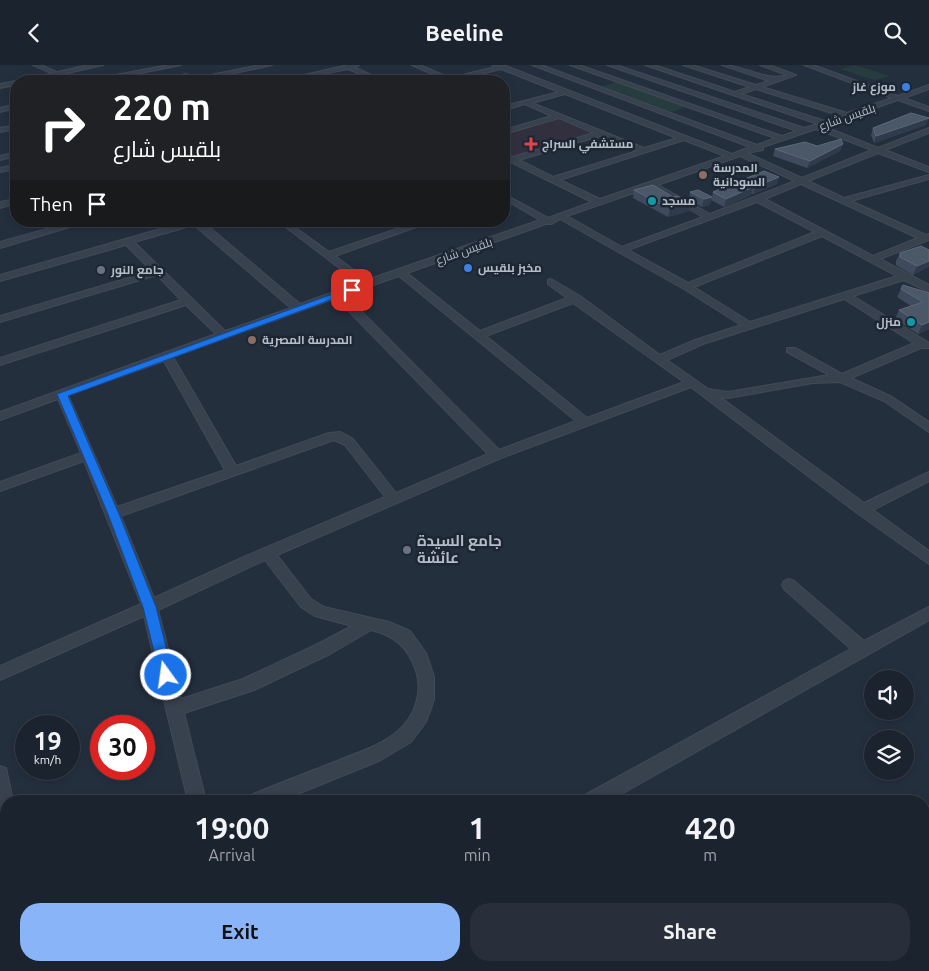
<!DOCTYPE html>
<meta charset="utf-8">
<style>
:root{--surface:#1b232e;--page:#282f3a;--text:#f1f3f6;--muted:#a0a4aa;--line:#39404a;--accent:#8ab4f8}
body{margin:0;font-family:Ubuntu,Cairo,sans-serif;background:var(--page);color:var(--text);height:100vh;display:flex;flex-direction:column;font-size:19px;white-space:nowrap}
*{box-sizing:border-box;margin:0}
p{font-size:16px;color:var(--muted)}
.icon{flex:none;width:28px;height:28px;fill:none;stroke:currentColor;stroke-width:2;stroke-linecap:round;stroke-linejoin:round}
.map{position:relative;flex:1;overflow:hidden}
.sheet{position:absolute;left:0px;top:730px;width:930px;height:176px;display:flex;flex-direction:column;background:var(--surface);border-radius:20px 20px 0 0;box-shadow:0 2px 8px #0003,0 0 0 1px var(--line)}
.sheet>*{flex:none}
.guide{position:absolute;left:10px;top:10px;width:500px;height:152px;border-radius:20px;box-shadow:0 2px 8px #0003,0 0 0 1px var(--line);background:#202124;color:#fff;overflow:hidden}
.buttons{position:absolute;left:864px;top:605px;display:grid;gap:10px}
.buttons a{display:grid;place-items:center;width:50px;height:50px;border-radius:50%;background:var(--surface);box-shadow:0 2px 8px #0003,0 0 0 1px var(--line);font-size:25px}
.speed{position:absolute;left:15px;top:650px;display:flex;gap:10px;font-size:25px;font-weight:700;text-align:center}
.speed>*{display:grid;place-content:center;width:65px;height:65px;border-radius:50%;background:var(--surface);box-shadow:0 2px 8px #0003,0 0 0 1px var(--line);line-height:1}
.speed small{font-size:12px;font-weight:400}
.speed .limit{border:8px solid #d22;background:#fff;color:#111}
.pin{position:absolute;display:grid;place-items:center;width:42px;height:42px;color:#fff;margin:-21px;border-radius:10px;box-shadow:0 2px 8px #0006}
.me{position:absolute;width:55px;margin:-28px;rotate:346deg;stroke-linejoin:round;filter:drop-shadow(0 0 4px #0008)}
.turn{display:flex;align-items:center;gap:18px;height:105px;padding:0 20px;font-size:22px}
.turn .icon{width:65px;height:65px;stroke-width:2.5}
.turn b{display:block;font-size:35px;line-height:42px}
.then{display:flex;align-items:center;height:48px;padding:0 20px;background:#0003;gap:10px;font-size:19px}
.eta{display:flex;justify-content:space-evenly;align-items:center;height:85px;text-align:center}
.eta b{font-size:30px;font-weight:700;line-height:35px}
.primary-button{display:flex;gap:10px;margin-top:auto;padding:10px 20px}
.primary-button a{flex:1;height:58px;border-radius:20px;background:var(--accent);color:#111;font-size:20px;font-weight:700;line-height:58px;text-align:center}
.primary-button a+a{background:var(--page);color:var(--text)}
header{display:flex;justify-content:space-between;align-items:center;height:65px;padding:0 20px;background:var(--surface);font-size:22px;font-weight:700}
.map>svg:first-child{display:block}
.medical{fill:#32303f}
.green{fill:#263c3f}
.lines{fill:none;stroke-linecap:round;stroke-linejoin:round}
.minor-casing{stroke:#414a57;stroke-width:2}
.tertiary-casing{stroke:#414a57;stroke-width:2}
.minor{fill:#38414e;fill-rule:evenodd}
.tertiary{fill:#38414e;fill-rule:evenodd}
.wall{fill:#3f4b5c}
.shaded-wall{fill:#2f3b4b}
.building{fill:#4b5868;stroke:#5c6777}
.route{fill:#1a73e8;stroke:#114b97}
.shop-dot{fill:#3f7fe0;stroke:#1d2633;stroke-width:2}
.health-dot{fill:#e0444e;stroke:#1d2633;stroke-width:2}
.education-dot{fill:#8d6e63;stroke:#1d2633;stroke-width:2}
.culture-dot{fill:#0f9aa8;stroke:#1d2633;stroke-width:2}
.worship-dot{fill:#6b7280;stroke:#1d2633;stroke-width:2}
.labels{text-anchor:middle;stroke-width:5;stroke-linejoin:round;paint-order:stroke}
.far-poi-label{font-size:12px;font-weight:bold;fill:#b4bcc9;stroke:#1d2633;text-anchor:start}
.far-street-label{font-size:12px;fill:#b4bcc9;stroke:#1d2633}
.poi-label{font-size:15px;font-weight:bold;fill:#b4bcc9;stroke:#1d2633;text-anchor:start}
</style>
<header><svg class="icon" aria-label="back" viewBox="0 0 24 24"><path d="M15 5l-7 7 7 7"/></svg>Beeline<svg class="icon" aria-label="search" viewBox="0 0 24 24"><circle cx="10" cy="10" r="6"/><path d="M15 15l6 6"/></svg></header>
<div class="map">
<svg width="929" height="906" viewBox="0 0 929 906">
<rect width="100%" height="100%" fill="#242f3e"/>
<path class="medical" d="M559,54L593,69L513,93L504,89V70Z"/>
<g class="green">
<path d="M855,0L889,11L874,15L840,4Z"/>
<path d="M616,17L686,42L671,47L600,22Z"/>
</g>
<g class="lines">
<g class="minor-casing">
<g id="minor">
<path d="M33,0H41L61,9L56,10Z"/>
<path d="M169,0H181L101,16L110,11Z"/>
<path d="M260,0H272L198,16H187L189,14L185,13L154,16L186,9L196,13Z"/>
<path d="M348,0H359L354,2L384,16H376L348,4L289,16H278Z"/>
<path d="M412,0H420L450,13L495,2L492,0L506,1L732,89L750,82L532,0H541L757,80L775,73L570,0H579L782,71L797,66L607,0H616L804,63L818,59L645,0H654L735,27L750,22L683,0H692L756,20L769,16L722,0C745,0 765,17 787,10L760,0H769L796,10L762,22L847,48L892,33L804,0H813L898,31L929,20V24L904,33L929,42V46L898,35L823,61L878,83L929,63V68L885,85L929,102V107L878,88L808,116L844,133L929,110V114L851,136L926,170L929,169V175L880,194L929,220V227L904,215L853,231L929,278V283H921L851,313L892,332L929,357V367L884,336L840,317L813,318L728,333L720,332L864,438L929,407V416L873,445L929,486V499L857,448L691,322L501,393L277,490L311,534L324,542L389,557L410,566L426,588L434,612V635L426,657L411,677L379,696L280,736H249L251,730C280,718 309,707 337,696C357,688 383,680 399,665C415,651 423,627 416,606C408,582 395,571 371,565L330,589L254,625L184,648L206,736H188L144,551L0,615V601L141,539L84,396L0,426V417L81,388L58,334L0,355V347L216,269L186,240L0,300V293L181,235L157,210L0,257V251L152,206L126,180L0,216V210L188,156H202L300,239L359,218L278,156H288L291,159L311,156L296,163L329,187L420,156H433L335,191L367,215L540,155L504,134V129L548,153L592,137L504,94V89L513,92L594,68L559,53L504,69V65L552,51L525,39L504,45V41L559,27L501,4L452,16H441L443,14ZM756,24L841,51L825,56L741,29ZM565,29L677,73L644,83L532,38ZM816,64L872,85L802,113L747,88L763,85V82ZM600,71L637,86L553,112L519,95ZM684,75L725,91L600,134L560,115ZM740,91L795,116L710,149L658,120ZM801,119L918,173L873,191L765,134ZM651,122L703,152L622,182L567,151ZM757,137L815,167L688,218L628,185ZM560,154L684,224L741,260L695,275L660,290L580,231L551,214L548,215V219L567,233L480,266L407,208L546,159H552ZM194,160L291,243L225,266L134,177ZM822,171L897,211L750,257L694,222ZM399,211L576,356L499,385L345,230ZM336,233L488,389L396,428L353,374L340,367L329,368L236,401L173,292ZM844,234L914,278L842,309L795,283H787V287L829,310L728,327L708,324L667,295L703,279ZM573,238L684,317L587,353L486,271ZM164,296L225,405L117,442L68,330ZM334,375L345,380L385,432L246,491L154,533L121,451ZM265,495L301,542L315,551L352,561L318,579L243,614L181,634L158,545Z"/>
<path d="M16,39V43L0,47V43Z"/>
<path d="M16,60V64L0,67V63Z"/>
<path d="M16,87V91L0,95V91Z"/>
<path d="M16,100V104L0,107V103Z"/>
<path d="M16,134V138L0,143V137Z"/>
<path d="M75,156H90L0,183V177Z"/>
<path d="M789,514L794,516L864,576L929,542V555L609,736H583L585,730L851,584L784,524L782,520L784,516Z"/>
<path d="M0,701L6,703L13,736H6V758L0,756Z"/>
<path d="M6,829V850L0,852V831Z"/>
<path d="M235,900H257L259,906H237Z"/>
<path d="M279,900H309L306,906H276Z"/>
</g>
</g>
<g class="tertiary-casing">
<g id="tertiary">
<path d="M88,0H103L33,16H19Z"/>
<path d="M16,16V20L0,23V19L16,16H19Z"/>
</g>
</g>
<use href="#minor" class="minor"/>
<use href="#tertiary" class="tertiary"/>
</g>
<g class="wall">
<path d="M926,60L874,78L871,70L873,63Z"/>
<path d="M843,79L840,86L807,103L773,91L775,84Z"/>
<path d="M764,106L777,119L753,129H751V130L724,142L711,135L710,140L702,142L689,135L690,127L712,132L713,127Z"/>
<path d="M634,125L689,146L668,152L633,133Z"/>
<path d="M929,185L913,210L896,200V196L900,188Z"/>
<path d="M903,220L929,228V264L918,269L895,254L899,245L911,241L897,232Z"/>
</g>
<g class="shaded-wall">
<path d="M929,53L926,60L874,78L876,71Z"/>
<path d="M843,79L840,86L807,103L810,96Z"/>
<path d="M779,112L777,119L753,129L755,122Z"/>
<path d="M753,122L751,130L724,142L726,134Z"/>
<path d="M712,132L710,140L702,142L704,134Z"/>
<path d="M691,138L689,146L668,152L670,144Z"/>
<path d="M929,196V202L913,210L917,201Z"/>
<path d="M929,257V264L918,269L922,260Z"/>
</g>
<g class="building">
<path d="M911,48L929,53L876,71L873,63Z"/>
<path d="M841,74L843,79L810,96L775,84L805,77L817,81Z"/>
<path d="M764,106L779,112L755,122L752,120L753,122L726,134L713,127Z"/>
<path d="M653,120L673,132L677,131L691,138L670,144L634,125Z"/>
<path d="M698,125L712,132L704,134L690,127Z"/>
<path d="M921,181L929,185V196L917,201L900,192V188Z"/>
<path d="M903,220L929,228V257L922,260L899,245L923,237L901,224Z"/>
</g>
<path class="route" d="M352,222L356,225L355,226L68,331L119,449L156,542L173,610L171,614H161L143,542L108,449L57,329Z"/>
<g class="shop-dot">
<circle cx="906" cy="22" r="5"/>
<circle cx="468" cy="203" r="5"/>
</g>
<path class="health-dot" d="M528.5 71.5h5v5h5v5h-5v5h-5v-5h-5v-5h5z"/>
<g class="education-dot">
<circle cx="703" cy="110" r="5"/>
<circle cx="252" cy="275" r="5"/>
</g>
<g class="culture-dot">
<circle cx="652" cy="136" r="5"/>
<circle cx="911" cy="257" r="5"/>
</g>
<g class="worship-dot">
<circle cx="101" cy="205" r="5"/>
<circle cx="407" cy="485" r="5"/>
</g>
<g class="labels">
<g class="far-poi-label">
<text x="896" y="26" text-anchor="end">موزع غاز</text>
<text x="542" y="83">مستشفي السراج</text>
<text x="713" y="107">المدرسة<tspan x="713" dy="14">السودانية</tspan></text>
<text x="662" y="140">مسجد</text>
<text x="478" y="207">مخبز بلقيس</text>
<text x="111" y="209">جامع النور</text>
<text x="901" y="261" text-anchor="end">منزل</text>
<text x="262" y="279">المدرسة المصرية</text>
</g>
<g class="far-street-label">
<text transform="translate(847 52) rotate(-19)" y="4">بلقيس شارع</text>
<text transform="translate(464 186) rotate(-19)" y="4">بلقيس شارع</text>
</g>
<g class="poi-label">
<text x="417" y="481">جامع السيدة<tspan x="417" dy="17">عائشة</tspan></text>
</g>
</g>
</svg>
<div class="buttons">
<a><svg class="icon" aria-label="sound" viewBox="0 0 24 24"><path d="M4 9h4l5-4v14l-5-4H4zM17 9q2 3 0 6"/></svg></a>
<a><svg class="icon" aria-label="layers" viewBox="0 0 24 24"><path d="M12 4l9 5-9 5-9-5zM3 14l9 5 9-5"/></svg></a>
</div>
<div class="speed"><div>19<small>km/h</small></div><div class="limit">30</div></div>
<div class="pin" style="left:352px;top:225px;background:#d93025"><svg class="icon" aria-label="arrive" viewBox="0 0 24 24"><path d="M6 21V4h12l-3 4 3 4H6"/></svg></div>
<svg class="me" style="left:166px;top:610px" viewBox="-20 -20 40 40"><circle r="17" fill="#1a73e8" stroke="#fff" stroke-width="3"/><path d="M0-11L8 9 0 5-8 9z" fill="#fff"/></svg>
<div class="guide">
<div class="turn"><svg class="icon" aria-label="right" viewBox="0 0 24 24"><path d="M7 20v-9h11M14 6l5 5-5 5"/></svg><div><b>220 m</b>بلقيس شارع</div></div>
<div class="then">Then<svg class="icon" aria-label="arrive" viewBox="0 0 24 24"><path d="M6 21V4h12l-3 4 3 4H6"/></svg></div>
</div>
<section class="sheet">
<div class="eta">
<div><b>19:00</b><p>Arrival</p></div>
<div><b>1</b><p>min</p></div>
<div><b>420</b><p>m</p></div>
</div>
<div class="primary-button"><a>Exit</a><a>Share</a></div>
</section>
</div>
